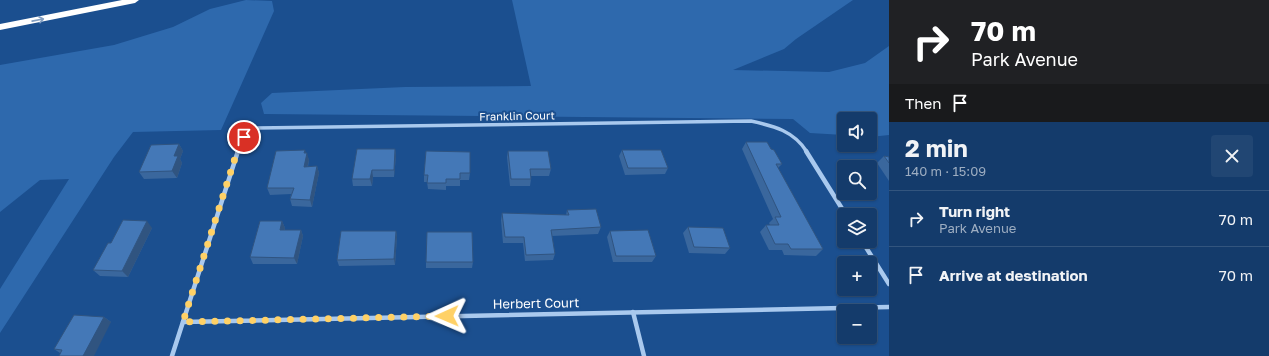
<!DOCTYPE html>
<meta charset="utf-8">
<style>
:root{--surface:#143b6b;--page:#214673;--text:#f1f3f6;--muted:#9dadc1;--line:#33557e}
body{margin:0;font-family:"Golos Text",sans-serif;background:var(--page);color:var(--text);height:100vh;display:flex;flex-direction:column;font-size:15px;white-space:nowrap}
*{box-sizing:border-box;margin:0}
p{font-size:13px;color:var(--muted)}
.icon{flex:none;width:22px;height:22px;fill:none;stroke:currentColor;stroke-width:2;stroke-linecap:round;stroke-linejoin:round}
.map{position:relative;flex:1;overflow:hidden}
.sheet{display:flex;flex-direction:column;background:var(--surface);width:380px}
.sheet>*{flex:none}
.hud{background:#202124;color:#fff;overflow:hidden}
.controls{position:absolute;left:837px;top:112px;display:grid;gap:8px}
.controls a{display:grid;place-items:center;width:40px;height:40px;border-radius:4px;background:var(--surface);box-shadow:0 1px 3px #0004,0 0 0 1px var(--line);font-size:20px}
.pin{position:absolute;display:grid;place-items:center;width:34px;height:34px;color:#fff;margin:-17px;border:2px solid #fff;border-radius:50%;box-shadow:0 1px 4px #0007}
.me{position:absolute;width:44px;margin:-22px;rotate:269deg;stroke-linejoin:round;filter:drop-shadow(0 0 3px #0008)}
.turn{display:flex;align-items:center;gap:14px;height:84px;padding:0 16px;font-size:18px}
.turn .icon{width:52px;height:52px;stroke-width:2.5}
.turn b{display:block;font-size:28px;line-height:34px}
.then{display:flex;align-items:center;height:38px;padding:0 16px;background:#0003;gap:8px;font-size:15px}
.round{display:grid;place-items:center;flex:none;width:42px;height:42px;border-radius:4px;background:var(--page)}
.headline{display:flex;align-items:center;justify-content:space-between;height:68px;padding:0 16px}
h1{font-size:24px;font-weight:700;line-height:30px}
ul{padding:0;list-style:none}
li{display:flex;align-items:center;gap:12px;height:56px;padding:0 16px;border-top:1px solid var(--line)}
li div{flex:1}
li b{display:block;font-size:15px}
li em{font-style:normal}
main{display:flex;flex:1;min-height:0}
.map>svg:first-child{display:block}
.green{fill:#2e69ad}
.lines{fill:none;stroke-linecap:round;stroke-linejoin:round}
.minor-far1{stroke:#a9c9ee;stroke-width:3.5}
.minor{stroke:#a9c9ee;stroke-width:4.5}
.motorway{fill:#fff;fill-rule:evenodd}
.wall{fill:#3a679d}
.shaded-wall{fill:#305480}
.building{fill:#4478b7;stroke:#305480}
.oneway{stroke:#829ec1}
.route{stroke:#ffd166;stroke-width:7;stroke-dasharray:0 12.6}
.labels{text-anchor:middle;stroke-width:4;stroke-linejoin:round;paint-order:stroke}
.street-label{font-size:11px;fill:#fff;stroke:#1b4f8f}
.near-street-label{font-size:13px;fill:#fff;stroke:#1b4f8f}
</style>
<main>
<div class="map">
<svg width="889" height="356" viewBox="0 0 889 356">
<rect width="100%" height="100%" fill="#1b4f8f"/>
<g class="green">
<path d="M246,0L272,1L274,11L221,130L133,132L114,157L0,333V289L69,179L40,180L0,212V65L114,45L173,27L210,9Z"/>
<path d="M512,0H853L796,39L784,49L733,70L829,72L865,63L889,46V135L870,137V119H844V135L810,133L793,119L264,114L261,103L272,93L405,87L531,86Z"/>
</g>
<g class="lines">
<path class="minor-far1" d="M237,152L244,137L257,128L751,121C774,126 794,131 807,152"/>
<g class="minor">
<path d="M806,151L846,215"/>
<path d="M862,241L889,284"/>
<path d="M633,312L644,356"/>
<path d="M183,322L889,307"/>
<path d="M172,356L238,151"/>
</g>
<path class="motorway" d="M122,0H139L135,3L0,30V24Z"/>
</g>
<g class="wall">
<path d="M746,142L771,149L782,164L778,168L823,249L816,256L784,255L782,250H769L760,232L766,225H770L769,223L773,219L742,149Z"/>
<path d="M179,144L183,151L180,159L182,163L177,178L144,179L139,172Z"/>
<path d="M395,149L396,156L394,177H373L372,186H353L352,179Z"/>
<path d="M622,150L668,168L665,174L625,175L619,156Z"/>
<path d="M426,151L470,173L469,180H460V186H446V190L428,189L427,182H424V175Z"/>
<path d="M508,151L551,169L549,176H531V179L530,186H510L507,157Z"/>
<path d="M306,153L309,160L308,167L317,166L319,173L312,207L292,206L290,199L291,194L270,195L267,188Z"/>
<path d="M884,156L889,157V181L877,163Z"/>
<path d="M567,210L601,227L598,234L552,236L555,254L553,260L525,261L523,243H503L501,220L502,213L566,215Z"/>
<path d="M282,221L285,228V230H301L303,236L297,264H253L250,257Z"/>
<path d="M688,227L730,248L725,254L689,253L683,233Z"/>
<path d="M152,228L128,277L100,276L93,270L111,243Z"/>
<path d="M396,231L397,237L395,265L339,266L337,260Z"/>
<path d="M610,231L656,256L652,262H613L607,237Z"/>
<path d="M426,262H473L472,268H426Z"/>
<path d="M104,317L111,322L60,353L54,349Z"/>
</g>
<g class="shaded-wall">
<path d="M179,144L183,151L180,159L182,163L177,178L172,171L174,156Z"/>
<path d="M395,149L396,156L394,177V170Z"/>
<path d="M305,150L307,155V153L309,160L306,173L304,167Z"/>
<path d="M317,166L319,173L312,207L310,200Z"/>
<path d="M372,170L373,177L372,186L370,179Z"/>
<path d="M147,221L152,228L128,277L122,271Z"/>
<path d="M282,221L285,228L283,236L280,230Z"/>
<path d="M301,230L303,236L297,264L294,258Z"/>
<path d="M396,231L397,237L395,265L394,259Z"/>
<path d="M104,317L111,322L94,356H83Z"/>
</g>
<g class="building">
<path d="M746,142H767L771,149L774,150L782,164H776L823,249H791L788,244H775L766,225H779L775,217H781Z"/>
<path d="M179,144L174,156H178L172,171L139,172L151,145Z"/>
<path d="M357,149H395L394,170H372L370,179H352Z"/>
<path d="M305,150L304,153H307L304,167L317,166L310,200L290,199L294,188H267L276,151Z"/>
<path d="M622,150H661L668,168H628Z"/>
<path d="M426,151L470,152V173H460V179H446V183H427L428,175H424Z"/>
<path d="M508,151H548L551,169H530L531,179H511Z"/>
<path d="M884,156L889,157V163Z"/>
<path d="M596,209L601,227L551,230L555,254L526,255L524,237H505L502,213L569,215L567,210Z"/>
<path d="M123,220L147,221L122,271L93,270L108,243H111Z"/>
<path d="M260,221H282L280,230H301L294,258L250,257Z"/>
<path d="M688,227L723,228L730,248L694,247Z"/>
<path d="M648,230L656,256H616L610,231Z"/>
<path d="M341,231H396L394,259L337,260Z"/>
<path d="M427,232H472L473,262H426Z"/>
<path d="M74,315L104,317L83,356H59L62,350L54,349Z"/>
</g>
<defs><path id="oneway-shaft" d="M-6 0H5M1.5-3L5.5 0L1.5 3" fill="none" stroke-width="1.6" stroke-linecap="round" stroke-linejoin="round"/></defs>
<use class="oneway" href="#oneway-shaft" transform="translate(38 20) rotate(-11)"/>
<g class="lines">
<path class="route" d="M244,137L236,155L183,322L447,316"/>
</g>
<g class="labels">
<g class="street-label">
<text transform="translate(517 116) rotate(-1)" y="4">Franklin Court</text>
</g>
<g class="near-street-label">
<text transform="translate(536 303) rotate(-1)" y="5">Herbert Court</text>
</g>
</g>
</svg>
<div class="controls">
<a><svg class="icon" aria-label="sound" viewBox="0 0 24 24"><path d="M4 9h4l5-4v14l-5-4H4zM17 9q2 3 0 6"/></svg></a>
<a><svg class="icon" aria-label="search" viewBox="0 0 24 24"><circle cx="10" cy="10" r="6"/><path d="M15 15l6 6"/></svg></a>
<a><svg class="icon" aria-label="layers" viewBox="0 0 24 24"><path d="M12 4l9 5-9 5-9-5zM3 14l9 5 9-5"/></svg></a>
<a>+</a>
<a>−</a>
</div>
<div class="pin" style="left:244px;top:137px;background:#d93025"><svg class="icon" aria-label="arrive" viewBox="0 0 24 24"><path d="M6 21V4h12l-3 4 3 4H6"/></svg></div>
<svg class="me" style="left:447px;top:316px" viewBox="-20 -20 40 40"><path d="M0-17L14 15 0 8-14 15z" fill="#ffd166" stroke="#fff" stroke-width="4"/></svg>
</div>
<section class="sheet">
<div class="hud">
<div class="turn"><svg class="icon" aria-label="right" viewBox="0 0 24 24"><path d="M7 20v-9h11M14 6l5 5-5 5"/></svg><div><b>70 m</b>Park Avenue</div></div>
<div class="then">Then<svg class="icon" aria-label="arrive" viewBox="0 0 24 24"><path d="M6 21V4h12l-3 4 3 4H6"/></svg></div>
</div>
<div class="headline"><div><h1>2 min</h1><p>140 m · 15:09</p></div><a class="round"><svg class="icon" aria-label="close" viewBox="0 0 24 24"><path d="M6 6l12 12M18 6L6 18"/></svg></a></div>
<ul>
<li><svg class="icon" aria-label="right" viewBox="0 0 24 24"><path d="M7 20v-9h11M14 6l5 5-5 5"/></svg><div><b>Turn right</b><p>Park Avenue</p></div><em>70 m</em></li>
<li><svg class="icon" aria-label="arrive" viewBox="0 0 24 24"><path d="M6 21V4h12l-3 4 3 4H6"/></svg><div><b>Arrive at destination</b></div><em>70 m</em></li>
</ul>
</section>
</main>
